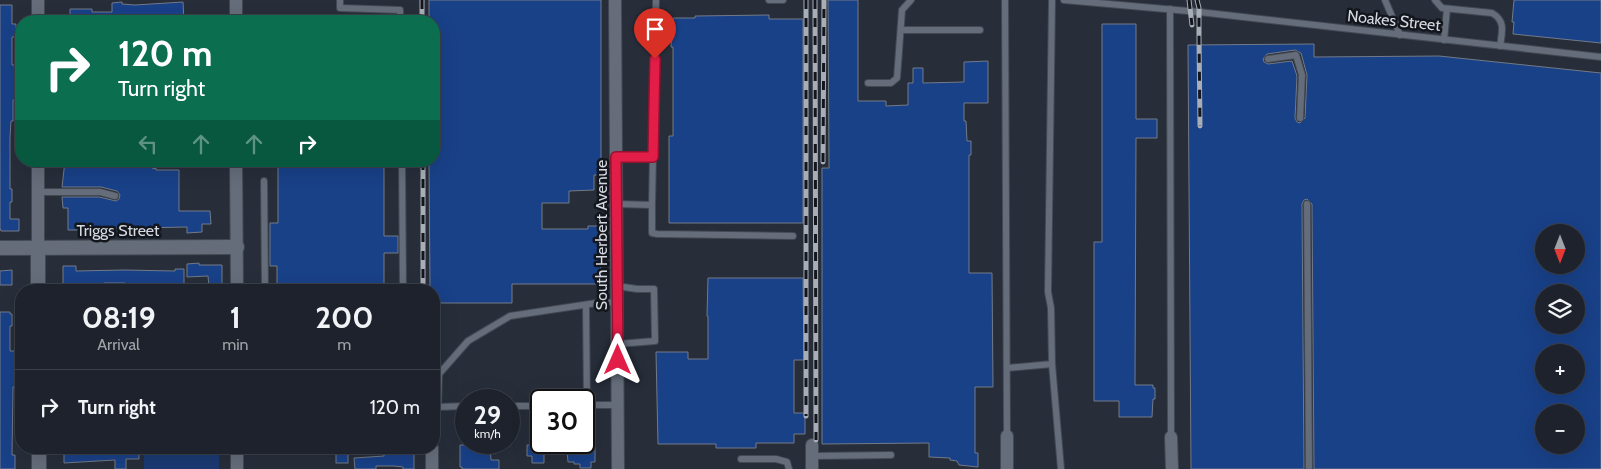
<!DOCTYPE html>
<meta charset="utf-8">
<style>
:root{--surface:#1d222c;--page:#252a34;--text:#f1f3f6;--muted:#a0a4a9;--line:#3b3f48}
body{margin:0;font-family:Cabin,sans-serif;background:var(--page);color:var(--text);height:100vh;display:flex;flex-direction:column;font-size:19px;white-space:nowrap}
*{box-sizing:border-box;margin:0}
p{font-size:16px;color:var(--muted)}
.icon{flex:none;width:28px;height:28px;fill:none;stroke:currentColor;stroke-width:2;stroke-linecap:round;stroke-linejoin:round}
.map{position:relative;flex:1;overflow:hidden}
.sheet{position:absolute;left:15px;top:284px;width:425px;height:170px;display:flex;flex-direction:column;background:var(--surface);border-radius:20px;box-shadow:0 5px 20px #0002,0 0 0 1px var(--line)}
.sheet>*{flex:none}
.hud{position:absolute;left:15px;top:15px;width:425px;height:152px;border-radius:20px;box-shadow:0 5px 20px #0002,0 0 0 1px var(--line);background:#0b6e4f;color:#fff;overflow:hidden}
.needle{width:32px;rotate:180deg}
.buttons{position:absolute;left:1535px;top:224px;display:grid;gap:10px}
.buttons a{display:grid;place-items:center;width:50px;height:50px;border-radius:50%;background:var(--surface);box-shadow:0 5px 20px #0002,0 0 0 1px var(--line);font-size:25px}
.speed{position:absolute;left:455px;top:389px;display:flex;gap:10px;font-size:25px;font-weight:700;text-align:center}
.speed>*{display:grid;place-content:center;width:65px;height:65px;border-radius:50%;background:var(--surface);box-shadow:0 5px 20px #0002,0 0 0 1px var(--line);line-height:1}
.speed small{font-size:12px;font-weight:400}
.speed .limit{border:2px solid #111;border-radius:8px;background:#fff;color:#111}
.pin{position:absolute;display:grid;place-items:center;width:42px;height:42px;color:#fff;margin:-51px -21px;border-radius:50% 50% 50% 0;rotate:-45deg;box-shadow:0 0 5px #0007}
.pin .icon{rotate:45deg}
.me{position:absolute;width:55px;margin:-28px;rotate:0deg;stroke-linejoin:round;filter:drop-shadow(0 0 4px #0008)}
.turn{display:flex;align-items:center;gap:18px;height:105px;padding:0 20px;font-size:22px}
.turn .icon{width:65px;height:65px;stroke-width:2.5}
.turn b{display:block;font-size:35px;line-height:42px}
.lanes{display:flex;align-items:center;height:48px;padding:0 20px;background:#0003;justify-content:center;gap:25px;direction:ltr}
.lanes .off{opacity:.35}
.eta{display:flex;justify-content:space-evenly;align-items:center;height:85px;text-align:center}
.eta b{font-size:30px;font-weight:700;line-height:35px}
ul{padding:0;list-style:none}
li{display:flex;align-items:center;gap:15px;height:75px;padding:0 20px;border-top:1px solid var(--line)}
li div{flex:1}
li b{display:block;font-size:19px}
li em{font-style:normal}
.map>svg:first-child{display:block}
.green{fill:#1b3a72}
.building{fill:#194188;stroke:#727a88;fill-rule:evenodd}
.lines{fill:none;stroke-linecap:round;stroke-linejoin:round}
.service-casing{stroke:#434953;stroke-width:8}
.minor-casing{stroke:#434953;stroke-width:14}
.tertiary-casing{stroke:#434953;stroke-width:16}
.service{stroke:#656d7b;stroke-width:6}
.minor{stroke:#656d7b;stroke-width:12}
.tertiary{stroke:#656d7b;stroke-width:14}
.rail-casing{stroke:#a8adb6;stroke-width:5}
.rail{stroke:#13161c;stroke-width:3;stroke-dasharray:9;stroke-linecap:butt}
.route-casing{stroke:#92132f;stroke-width:12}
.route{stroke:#e11d48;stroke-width:9}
.labels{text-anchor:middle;stroke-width:5;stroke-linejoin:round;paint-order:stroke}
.street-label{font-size:16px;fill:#d5d9e1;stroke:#13161c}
</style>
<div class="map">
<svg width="1601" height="469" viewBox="0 0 1601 469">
<rect width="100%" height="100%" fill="#272e3a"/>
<rect class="green" x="144" y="448" width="75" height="21"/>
<g class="building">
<path d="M429,0H601V175H594V190L569,191V203H542V229H588V226H600L601,284H512V303H434V290H430L429,161H434V21H429Z"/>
<path d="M828,0H858V101H886V106L908,105V83H913V68H923V83L964,82V62L988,61V103H964V121H966L967,141H971V155H969V273H992L993,387H975V453H978V467L959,465L957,461L950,460V458L929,457V443L822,444V168H829Z"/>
<path d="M1514,0H1601V43L1513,34L1514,22H1512Z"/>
<path d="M122,2V4L135,5L183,2L184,21L143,20L70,21V9H92V12H112V3Z"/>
<path d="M0,5H12V24H16V37H12V65H19L18,80H16V100H13V121H11L10,138V189H12V202H10V219H19V231H1L0,228Z"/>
<path d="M769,15V19H803V223H669V136H673V47H671L673,18H695V16Z"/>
<path d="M1102,24H1136V119H1157V138H1136L1135,385H1153V388H1155V399H1153L1152,417H1119V401H1094V242H1102Z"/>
<path d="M1314,44V57L1439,56L1601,73V469H1314L1312,204L1307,199L1304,200L1302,204L1304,469H1191L1188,45ZM1295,50L1301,53L1307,75L1305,118L1300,123L1297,122L1295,118L1297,76L1292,61L1268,64L1264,62L1263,59L1267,54ZM1544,232H1576V265H1544ZM1544,292H1576V325H1544ZM1544,352H1576V385H1544ZM1544,412H1576V445H1544Z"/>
<path d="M65,161H153V169L156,168V170H179V211H210L211,224H202V232L187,233V227L138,228V231H127V228H104V230H68V208H63L62,197H99L116,201L119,199L120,195L117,191L101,187H62Z"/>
<path d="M278,161H384V236H398V253H384V290H277V266H270V223H278Z"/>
<path d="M199,263V265H222V286L209,287L208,276L187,277V264Z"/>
<path d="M63,266H76V271L124,270L175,271V269H184V286H125V283H104V286H96L95,290H67V287H63Z"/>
<path d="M12,270V285H0V271Z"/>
<path d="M708,278H803L804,360H794V413H805V434H794V443H756V448H716V444H658L656,352H688V359H708V316H707Z"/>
<path d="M0,312H10V314H12V326H10V351H18L19,387H13L12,455H15V469H0Z"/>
<path d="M460,445H490L491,460H499V469H462V467H460Z"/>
<path d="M527,445H544V463H532V456H527Z"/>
<path d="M573,445H595V462H591V468H580V464H574V462H568L567,451H573Z"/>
<path d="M64,448H139V459H126V469H115V460L64,463Z"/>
<rect x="336" y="448" width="12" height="15"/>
<path d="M384,452H403L405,454H414V469H403V467L394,466H376V469H355L354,458L384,456Z"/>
</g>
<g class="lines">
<g class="service-casing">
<g id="service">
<path d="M340,0V8L400,10V21"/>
<path d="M769,0H783"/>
<path d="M1005,0L1007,436"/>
<path d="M1064,0L1199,12L1601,57"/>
<path d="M1385,0L1400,35"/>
<path d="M1435,0L1442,8L1492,13C1506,21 1502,32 1500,46"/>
<path d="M1170,9L1171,437"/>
<path d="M901,30H980"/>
<path d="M1444,40L1447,9"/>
<path d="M1268,59L1296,55L1302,75L1300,118"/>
<path d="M868,83H891L897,78L902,10L911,0"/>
<path d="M616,157H653"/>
<path d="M402,161L403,290"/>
<path d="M264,181L265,290"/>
<path d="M38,192H100L115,196"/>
<path d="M617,204L652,205V233L657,234L793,236"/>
<path d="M1307,204L1309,469"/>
<path d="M652,205L656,0"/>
<path d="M617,286L637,289H654L655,341L618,344"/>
<path d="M586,305L587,405"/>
<path d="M1052,364L1061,469"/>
<path d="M1007,368L1052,364L1051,308L1048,292L1052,0"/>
<path d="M584,405H618"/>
<path d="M466,406L438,407L439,374L468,341L510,316L603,302L618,303"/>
<path d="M509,406H541"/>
<path d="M812,456L891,455"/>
<path d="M741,459H776L787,462L789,469"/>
</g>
</g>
<g class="minor-casing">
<g id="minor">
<path d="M38,0V21"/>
<path d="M236,0V21"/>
<path d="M615,0L618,469"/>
<path d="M38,161V247"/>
<path d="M236,161L237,290"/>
<path d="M1171,437L1172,469"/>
<path d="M812,445V469"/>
<path d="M432,448V469"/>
<path d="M237,469V448"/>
<path d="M1007,469V436"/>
</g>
</g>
<g class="tertiary-casing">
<g id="tertiary">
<path d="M38,247V290"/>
<path d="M0,248L237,247"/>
<path d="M39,448V469"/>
</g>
</g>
<use href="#service" class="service"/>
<use href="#minor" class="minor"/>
<use href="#tertiary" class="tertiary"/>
<g class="rail-casing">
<g id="rail">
<path d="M422,0V21"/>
<path d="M806,0V416"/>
<path d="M815,0L816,440"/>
<path d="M1189,0L1192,25"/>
<path d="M1197,0L1199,8V37L1200,126"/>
<path d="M423,161V290"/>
<path d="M823,162L824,0"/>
</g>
</g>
<use href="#rail" class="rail"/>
</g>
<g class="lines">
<g class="route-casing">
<path id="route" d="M618,360L616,157H653L655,59"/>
</g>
<use href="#route" class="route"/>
</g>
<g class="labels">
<g class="street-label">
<text transform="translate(1394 20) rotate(6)" y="6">Noakes Street</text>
<text x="118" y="236">Triggs Street</text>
<text transform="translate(601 235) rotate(-90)" y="6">South Herbert Avenue</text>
</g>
</g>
</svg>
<div class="buttons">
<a><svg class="needle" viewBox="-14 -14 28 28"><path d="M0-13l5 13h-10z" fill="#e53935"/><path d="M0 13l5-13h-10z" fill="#a0a4a9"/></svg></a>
<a><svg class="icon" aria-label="layers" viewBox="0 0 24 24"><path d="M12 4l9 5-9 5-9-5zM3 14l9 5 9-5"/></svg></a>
<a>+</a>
<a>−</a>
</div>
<div class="speed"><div>29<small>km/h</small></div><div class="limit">30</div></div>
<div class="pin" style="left:655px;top:59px;background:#d93025"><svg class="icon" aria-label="arrive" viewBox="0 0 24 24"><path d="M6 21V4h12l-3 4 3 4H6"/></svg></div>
<svg class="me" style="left:618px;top:360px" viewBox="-20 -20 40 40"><path d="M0-17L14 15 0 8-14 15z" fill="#e11d48" stroke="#fff" stroke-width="4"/></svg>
<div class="hud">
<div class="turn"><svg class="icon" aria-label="right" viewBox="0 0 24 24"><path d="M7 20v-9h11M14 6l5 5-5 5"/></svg><div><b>120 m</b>Turn right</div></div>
<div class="lanes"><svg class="icon off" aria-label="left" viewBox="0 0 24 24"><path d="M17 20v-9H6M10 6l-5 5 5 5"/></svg><svg class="icon off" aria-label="ahead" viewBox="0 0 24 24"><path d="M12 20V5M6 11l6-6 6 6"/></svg><svg class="icon off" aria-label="ahead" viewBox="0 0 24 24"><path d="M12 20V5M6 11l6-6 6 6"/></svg><svg class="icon" aria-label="right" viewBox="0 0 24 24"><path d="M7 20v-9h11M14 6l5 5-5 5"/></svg></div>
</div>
<section class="sheet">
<div class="eta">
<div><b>08:19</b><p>Arrival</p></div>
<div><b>1</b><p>min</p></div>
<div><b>200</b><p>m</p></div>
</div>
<ul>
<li><svg class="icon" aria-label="right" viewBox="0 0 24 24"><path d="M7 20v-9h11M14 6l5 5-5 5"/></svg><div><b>Turn right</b></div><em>120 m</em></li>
</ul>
</section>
</div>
